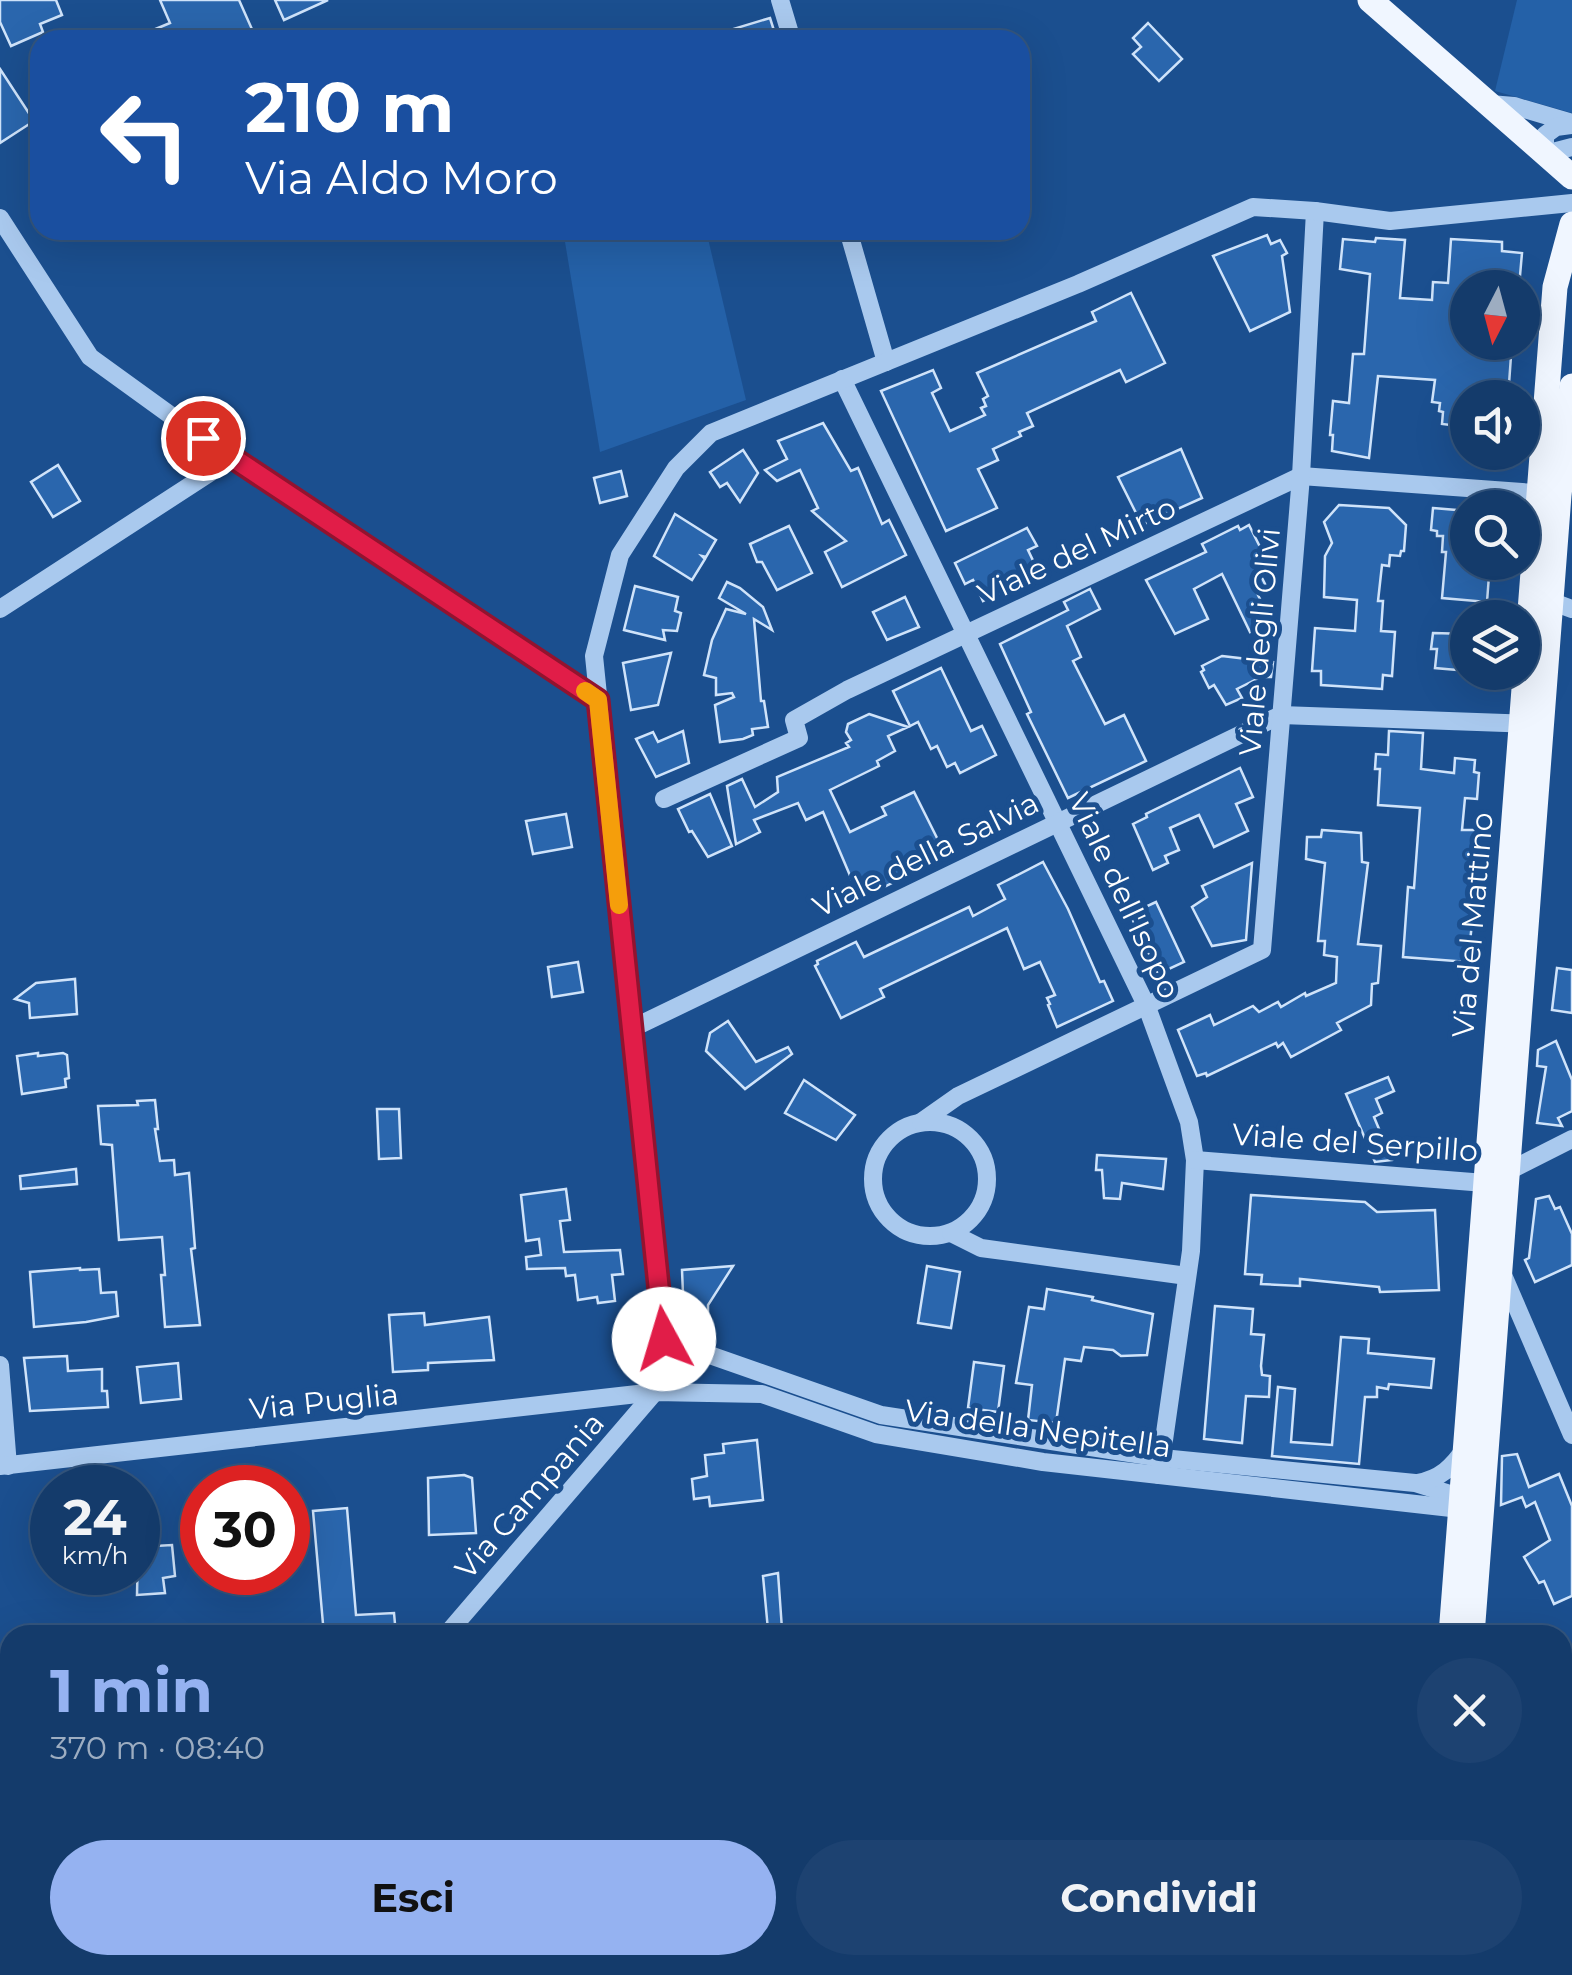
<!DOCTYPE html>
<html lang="it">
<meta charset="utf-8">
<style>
:root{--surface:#143b6b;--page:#1d4271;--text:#f1f3f6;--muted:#9dadc1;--line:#33557e;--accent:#95b2f1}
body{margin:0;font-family:Montserrat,sans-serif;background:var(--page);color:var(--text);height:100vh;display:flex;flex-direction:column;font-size:38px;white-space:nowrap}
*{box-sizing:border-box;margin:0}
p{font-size:32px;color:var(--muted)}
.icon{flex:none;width:55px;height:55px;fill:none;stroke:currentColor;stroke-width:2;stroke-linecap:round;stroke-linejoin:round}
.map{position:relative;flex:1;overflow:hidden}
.details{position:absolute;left:0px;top:1625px;width:1572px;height:350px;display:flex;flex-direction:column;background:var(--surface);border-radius:30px 30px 0 0;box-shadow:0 10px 40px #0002,0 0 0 2px var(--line)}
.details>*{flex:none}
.guide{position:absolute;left:30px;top:30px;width:1000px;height:210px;border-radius:30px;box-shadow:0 10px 40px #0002,0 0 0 2px var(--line);background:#1a4fa0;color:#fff;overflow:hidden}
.needle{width:65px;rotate:186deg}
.controls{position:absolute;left:1450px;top:270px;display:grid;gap:20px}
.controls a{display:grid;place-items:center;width:90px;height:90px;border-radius:50%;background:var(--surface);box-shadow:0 10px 40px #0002,0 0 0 2px var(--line);font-size:50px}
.speed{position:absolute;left:30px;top:1465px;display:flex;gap:20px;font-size:50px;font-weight:700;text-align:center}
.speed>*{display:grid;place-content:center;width:130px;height:130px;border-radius:50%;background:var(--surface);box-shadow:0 10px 40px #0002,0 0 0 2px var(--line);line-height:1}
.speed small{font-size:25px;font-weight:400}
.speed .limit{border:15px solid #d22;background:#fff;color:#111}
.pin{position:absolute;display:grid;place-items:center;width:85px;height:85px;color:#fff;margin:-42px;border:5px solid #fff;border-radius:50%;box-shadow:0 2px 10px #0007}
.me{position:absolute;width:110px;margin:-55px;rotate:354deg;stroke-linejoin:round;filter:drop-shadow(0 0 8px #0008)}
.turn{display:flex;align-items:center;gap:35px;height:210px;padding:0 50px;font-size:45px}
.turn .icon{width:130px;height:130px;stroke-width:2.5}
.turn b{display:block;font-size:70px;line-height:85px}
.round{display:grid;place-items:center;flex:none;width:105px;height:105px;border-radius:52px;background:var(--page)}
.head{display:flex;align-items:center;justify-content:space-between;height:170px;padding:0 50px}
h1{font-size:60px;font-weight:700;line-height:75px;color:var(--accent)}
.action{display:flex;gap:20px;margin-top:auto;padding:20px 50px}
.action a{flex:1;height:115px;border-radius:60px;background:var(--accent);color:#111;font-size:40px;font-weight:700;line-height:115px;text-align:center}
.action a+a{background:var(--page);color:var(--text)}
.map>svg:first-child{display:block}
.green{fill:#2461a8}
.building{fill:#2a66ad;stroke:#cfe3fa;stroke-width:2.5}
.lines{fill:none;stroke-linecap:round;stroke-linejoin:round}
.minor{stroke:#a9c9ee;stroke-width:18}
.major{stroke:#f0f6ff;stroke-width:25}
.route-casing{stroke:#92132f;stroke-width:25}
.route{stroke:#e11d48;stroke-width:18}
.slow{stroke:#f59e0b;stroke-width:18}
.labels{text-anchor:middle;stroke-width:10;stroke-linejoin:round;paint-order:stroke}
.street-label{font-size:30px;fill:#fff;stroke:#1b4f8f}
</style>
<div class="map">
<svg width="1572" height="1975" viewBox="0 0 1572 1975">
<rect width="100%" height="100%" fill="#1b4f8f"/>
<g class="green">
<path d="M1517,0H1572V113L1495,91Z"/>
<path d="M563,230H706L746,400L600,452Z"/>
</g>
<g class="building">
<path d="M0,0H56L62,15L40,24L43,32L11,46L0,22Z"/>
<path d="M160,0H239L255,36L246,40H129L170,23Z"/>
<path d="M275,0H328L284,20Z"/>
<path d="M770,18L777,40H711L710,36Z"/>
<path d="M1148,23L1182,59L1159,81L1133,54L1141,47L1133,38Z"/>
<path d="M0,69L34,121L0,143Z"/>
<path d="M1267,235L1271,244L1280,240L1287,253L1282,256L1290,312L1250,331L1213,256Z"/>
<path d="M1376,238L1405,240L1400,298L1432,300L1433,282L1448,283L1451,239L1502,242V251L1522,253L1519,287L1468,284V342H1512L1508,398H1468V427L1442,424L1443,412L1439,411L1440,403L1432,402L1435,380L1378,376L1369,458L1332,451L1333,435H1330L1333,401L1349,403L1353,354H1364L1370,274L1340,269L1343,239L1375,242Z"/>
<path d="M1131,293L1165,363L1126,382L1120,370L1027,413L1033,426L1019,432L1021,436L993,449L998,460L978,469L997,508L946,531L881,391L933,370L941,388L932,393L950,431L985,415L981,408L986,406L983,399L988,396L977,373L1096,321L1092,312Z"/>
<path d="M823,423L851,471L858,468L882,524L889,520L906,555L842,587L825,552L846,541L812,511L818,508L800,470L777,481L765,470L787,459L778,441Z"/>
<path d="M1181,449L1202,498L1142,525L1118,477Z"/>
<path d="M743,450L758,473L740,502L727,483L720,487L710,472Z"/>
<path d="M58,465L80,501L53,517L31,482Z"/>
<path d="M621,471L627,496L600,503L594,478Z"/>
<path d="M1339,505L1389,508L1406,525L1404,551H1401L1400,556L1390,555L1389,566L1382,565L1378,601H1383L1381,631L1395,632L1392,676L1383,675L1382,689L1321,685V671H1312L1315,628L1355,631L1357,600L1324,597L1325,556L1332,543L1324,522Z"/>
<path d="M1433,508L1468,511V562H1490L1487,602L1442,598L1446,552H1442L1443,536H1437V531L1431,530Z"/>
<path d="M675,514L716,540L706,557L702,556L705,559L692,580L654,556Z"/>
<path d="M1249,525L1264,555L1253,560L1268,590L1258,595L1271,621L1250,632L1222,574L1194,589L1208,619L1175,634L1146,580L1206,552L1202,544L1238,526L1240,530Z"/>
<path d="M789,526L812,573L777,590L762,562H757L750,544Z"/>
<path d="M1027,528L1037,546L1028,550L1039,573L983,601L973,580L965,584L955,563Z"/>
<path d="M727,582L740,588L763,607L772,630L754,619L761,701H764L768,727L752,729L753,735L743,739L720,742L715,705L734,697L732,693L716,695V678L704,675L712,640L726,609L746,614L719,598Z"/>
<path d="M635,586L678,597L675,611L681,613L677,631L663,630L665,640L624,630Z"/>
<path d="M1090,589L1100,609L1067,626L1081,657L1073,661L1105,724L1124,715L1146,761L1068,798L1027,714L1031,712L1000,644L1068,610L1064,602Z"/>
<path d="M905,597L919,627L887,640L873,612Z"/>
<path d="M1433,633L1468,634V671L1435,668L1437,649H1431Z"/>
<path d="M671,653L658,705L631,710L623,663Z"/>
<path d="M1222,656L1273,662L1271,677H1261L1237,689L1242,698L1226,705L1214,685L1209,688L1201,672L1204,670L1202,666Z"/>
<path d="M941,668L971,731L982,726L996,755L960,773L955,763L947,767L937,746L931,749L918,722L910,726L893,691Z"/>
<path d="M869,714L908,727L888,736L895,751L877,761L879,766L830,790L850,832L886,815L882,807L914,792L946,856L860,899L823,812L806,820L798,803L754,820L760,832L736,844L727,786L742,779L755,807L778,792L777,777L849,747L846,743L851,740L846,732L848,724Z"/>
<path d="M683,731L689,763L656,777L636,739L653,732L658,742Z"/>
<path d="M1389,731L1423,733L1421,769L1454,773L1455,758L1475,760L1474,772L1479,773L1477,799L1465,798L1462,830H1476L1470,903H1474L1468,962L1403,957L1408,887L1414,888L1420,808L1378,805L1380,769H1375L1376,754L1388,755Z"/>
<path d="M1240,768L1253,797L1236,804L1248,831L1214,847L1199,815L1170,828L1179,850L1165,856L1168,863L1153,870L1133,824L1147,817L1146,814Z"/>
<path d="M710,794L732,846L708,857L692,831L689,832L678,809Z"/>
<path d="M566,814L572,847L533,854L526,821Z"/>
<path d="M1322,830L1361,833L1362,862L1368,863L1358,944L1381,946L1378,983L1372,984L1371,1005L1337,1023L1341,1030L1291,1057L1283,1043L1278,1047L1276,1043L1207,1076L1206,1073L1197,1076L1178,1030L1210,1015L1214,1025L1253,1006L1259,1012L1278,1002L1281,1007L1305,993L1306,996L1336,983L1337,957L1324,955L1325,941H1318L1325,863L1306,859L1307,837H1321Z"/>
<path d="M1043,862L1068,909L1100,982L1104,981L1113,1001L1057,1027L1048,1005L1050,1004L1047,998L1055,995L1040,962L1024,969L1007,928L880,989L884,997L841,1018L815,966L818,964L817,961L856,942L864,957L969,907L973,916L1005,899L998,885Z"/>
<path d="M1252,863L1246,940L1212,946L1192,907L1207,897L1202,886Z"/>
<path d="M1156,902L1184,962L1158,974L1130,914Z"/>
<path d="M578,962L583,992L552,997L548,967Z"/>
<path d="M1557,968L1572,970V1013L1552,1010Z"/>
<path d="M75,979L77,1014L30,1018L29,1003L15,999L36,983Z"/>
<path d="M728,1021L756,1062L788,1047L792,1054L745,1089L706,1051L710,1033Z"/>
<path d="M1556,1041L1572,1080V1111L1558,1118L1562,1126L1537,1123L1546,1067L1537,1066L1538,1050Z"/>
<path d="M38,1053V1056L63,1053L67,1055L69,1078L65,1079L66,1087L22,1094L17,1056Z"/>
<path d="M1388,1077L1394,1091L1376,1099L1382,1113L1374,1117L1392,1160L1375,1162L1346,1094Z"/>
<path d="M804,1080L855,1115L836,1140L785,1113Z"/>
<path d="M155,1100L158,1129H155L160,1161L174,1160L175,1175L189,1173L195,1248L191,1249L200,1325L165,1327L161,1275H165L162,1237L119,1240L112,1145L101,1144L98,1106L138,1105L137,1101Z"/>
<path d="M377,1109H399L401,1158L379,1159Z"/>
<path d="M1097,1155L1166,1159L1163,1189L1122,1183L1120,1199L1104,1198L1102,1170H1096Z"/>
<path d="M76,1169L77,1184L21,1189L20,1176Z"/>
<path d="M566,1189L570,1220L560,1221L564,1252L620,1250L623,1274L612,1275L615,1301L598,1303L597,1297L578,1300L575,1275L566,1276L565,1268L527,1269L526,1257L541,1255L539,1239L526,1241L521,1195Z"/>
<path d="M1251,1195L1365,1202L1377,1212L1435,1210L1439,1290L1380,1292L1379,1287L1300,1279V1286L1261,1284L1262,1275L1245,1274Z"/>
<path d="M1549,1196L1555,1209L1560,1207L1572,1234V1265L1535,1282L1525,1260L1529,1258L1536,1199Z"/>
<path d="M733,1266L708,1305V1316L684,1318L682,1270Z"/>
<path d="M927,1266L960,1272L951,1328L918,1323Z"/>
<path d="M80,1268V1270L99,1269L101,1293L116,1292L118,1316L86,1322L34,1327L30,1272Z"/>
<path d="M1047,1289L1093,1297L1092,1300L1153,1314L1147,1355L1121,1356L1113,1350L1084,1347L1081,1361L1065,1359L1056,1423L1028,1420L1032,1385L1016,1383L1029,1307L1044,1309Z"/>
<path d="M1215,1306L1253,1309L1251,1334L1264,1335L1261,1366L1262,1375L1270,1376L1269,1397L1246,1396L1242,1443L1204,1439Z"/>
<path d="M424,1313L425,1325L489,1317L494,1360L428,1363V1370L393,1372L389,1315Z"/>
<path d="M1341,1337L1369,1339L1368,1353L1434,1359L1431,1388L1389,1384L1388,1389L1377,1387V1397H1365L1359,1464L1272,1456L1278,1387L1295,1389L1291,1442L1332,1445Z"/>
<path d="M67,1356L68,1371L102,1369V1391H107L108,1407L30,1411L24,1358Z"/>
<path d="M974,1362L1004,1366L998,1412L968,1408Z"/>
<path d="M178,1363L181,1399L141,1403L137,1367Z"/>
<path d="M757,1440L763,1500L710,1506L709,1497L694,1499L692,1479L707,1476L705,1455L724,1453L723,1444Z"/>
<path d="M1517,1454L1529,1487L1559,1474L1572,1506V1596L1554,1604L1544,1581L1539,1583L1524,1557L1550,1540L1535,1502L1526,1507L1522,1497L1501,1505L1502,1456Z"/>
<path d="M464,1475L472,1478L476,1533L429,1535L428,1478Z"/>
<path d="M347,1508L356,1615L394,1613L396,1635H324L313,1511Z"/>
<path d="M172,1545L175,1576L163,1578L165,1593L137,1595L138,1547Z"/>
<path d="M778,1573L782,1629L768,1630L763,1576Z"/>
</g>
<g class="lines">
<g class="minor">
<path d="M780,0L792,40"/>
<path d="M1490,104L1514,106L1572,123"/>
<path d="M1572,125L1556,127L1545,135V154L1572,147"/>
<path d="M0,218L90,357L231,459L599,700"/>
<path d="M848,230L886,362"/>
<path d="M842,379L1147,1007L1189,1122L1195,1160L1191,1251L1159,1475"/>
<path d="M1542,598L1572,609"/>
<path d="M0,609L231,459"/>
<path d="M664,799L799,738L794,720L847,690L1301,476L1549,494"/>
<path d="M631,1029L1281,715L1531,724"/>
<circle cx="930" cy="1179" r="57"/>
<path d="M921,1122L958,1096L1262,950L1301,476L1315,211"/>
<path d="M1195,1160L1485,1183L1572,1139"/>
<path d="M951,1233L981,1248L1187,1276"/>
<path d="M1503,1275L1572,1435"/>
<path d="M664,1339L881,1415L1162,1458L1415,1483L1447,1493L1461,1509"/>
<path d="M0,1365L8,1466"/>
<path d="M655,1392L664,1339L594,656L620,555L676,468L711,433L1078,284L1253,207L1315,211L1390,221L1572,203"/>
<path d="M0,1466L655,1392L762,1394L876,1434L1043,1462L1469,1510"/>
<path d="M1417,1483C1440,1479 1453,1467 1466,1447"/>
<path d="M446,1635L655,1392"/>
<path d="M474,1965L475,1975"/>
<path d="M157,1975L166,1965"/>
</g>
<g class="major">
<path d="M1370,0L1572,177"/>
<path d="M1451,1635L1555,287L1572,224"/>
<path d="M1472,1635L1559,495L1572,386"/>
<path d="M1467,1965L1468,1975"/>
</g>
</g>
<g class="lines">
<g class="route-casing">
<path id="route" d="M203,438L598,700L664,1339"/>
</g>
<use href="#route" class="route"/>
<path class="slow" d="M585,691L598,700L619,905"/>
</g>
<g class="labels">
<g class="street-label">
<text transform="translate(1077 551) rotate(-25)" y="10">Viale del Mirto</text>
<text transform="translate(1260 642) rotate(-85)" y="10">Viale degli Olivi</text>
<text transform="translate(926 855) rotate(-26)" y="10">Viale della Salvia</text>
<text transform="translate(1124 896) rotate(65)" y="10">Viale dell'Isopo</text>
<text transform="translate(1473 925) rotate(-85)" y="10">Via del Mattino</text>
<text transform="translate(1355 1143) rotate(4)" y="10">Viale del Serpillo</text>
<text transform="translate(324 1402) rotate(-6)" y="10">Via Puglia</text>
<text transform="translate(1038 1429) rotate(8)" y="10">Via della Nepitella</text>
<text transform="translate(530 1496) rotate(-49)" y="10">Via Campania</text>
</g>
</g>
</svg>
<div class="controls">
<a><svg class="needle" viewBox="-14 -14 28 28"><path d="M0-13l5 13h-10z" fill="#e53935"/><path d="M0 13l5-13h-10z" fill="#9dadc1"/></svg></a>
<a><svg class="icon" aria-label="sound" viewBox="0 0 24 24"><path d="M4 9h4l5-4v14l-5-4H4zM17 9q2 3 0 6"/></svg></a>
<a><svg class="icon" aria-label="search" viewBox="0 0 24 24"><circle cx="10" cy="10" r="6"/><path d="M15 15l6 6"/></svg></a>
<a><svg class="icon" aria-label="layers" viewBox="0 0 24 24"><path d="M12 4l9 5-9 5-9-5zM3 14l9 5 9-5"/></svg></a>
</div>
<div class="speed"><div>24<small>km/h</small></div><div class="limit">30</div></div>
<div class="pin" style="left:203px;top:438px;background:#d93025"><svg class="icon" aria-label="arrive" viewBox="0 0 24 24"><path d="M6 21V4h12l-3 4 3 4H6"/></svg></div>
<svg class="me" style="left:664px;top:1339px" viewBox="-20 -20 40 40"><circle r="19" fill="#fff"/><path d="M0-13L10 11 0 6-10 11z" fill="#e11d48"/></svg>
<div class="guide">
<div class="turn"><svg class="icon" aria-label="left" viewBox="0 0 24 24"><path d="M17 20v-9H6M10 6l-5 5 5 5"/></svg><div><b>210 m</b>Via Aldo Moro</div></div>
</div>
<section class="details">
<div class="head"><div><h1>1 min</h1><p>370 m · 08:40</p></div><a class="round"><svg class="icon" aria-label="close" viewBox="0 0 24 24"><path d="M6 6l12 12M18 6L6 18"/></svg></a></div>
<div class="action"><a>Esci</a><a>Condividi</a></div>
</section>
</div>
